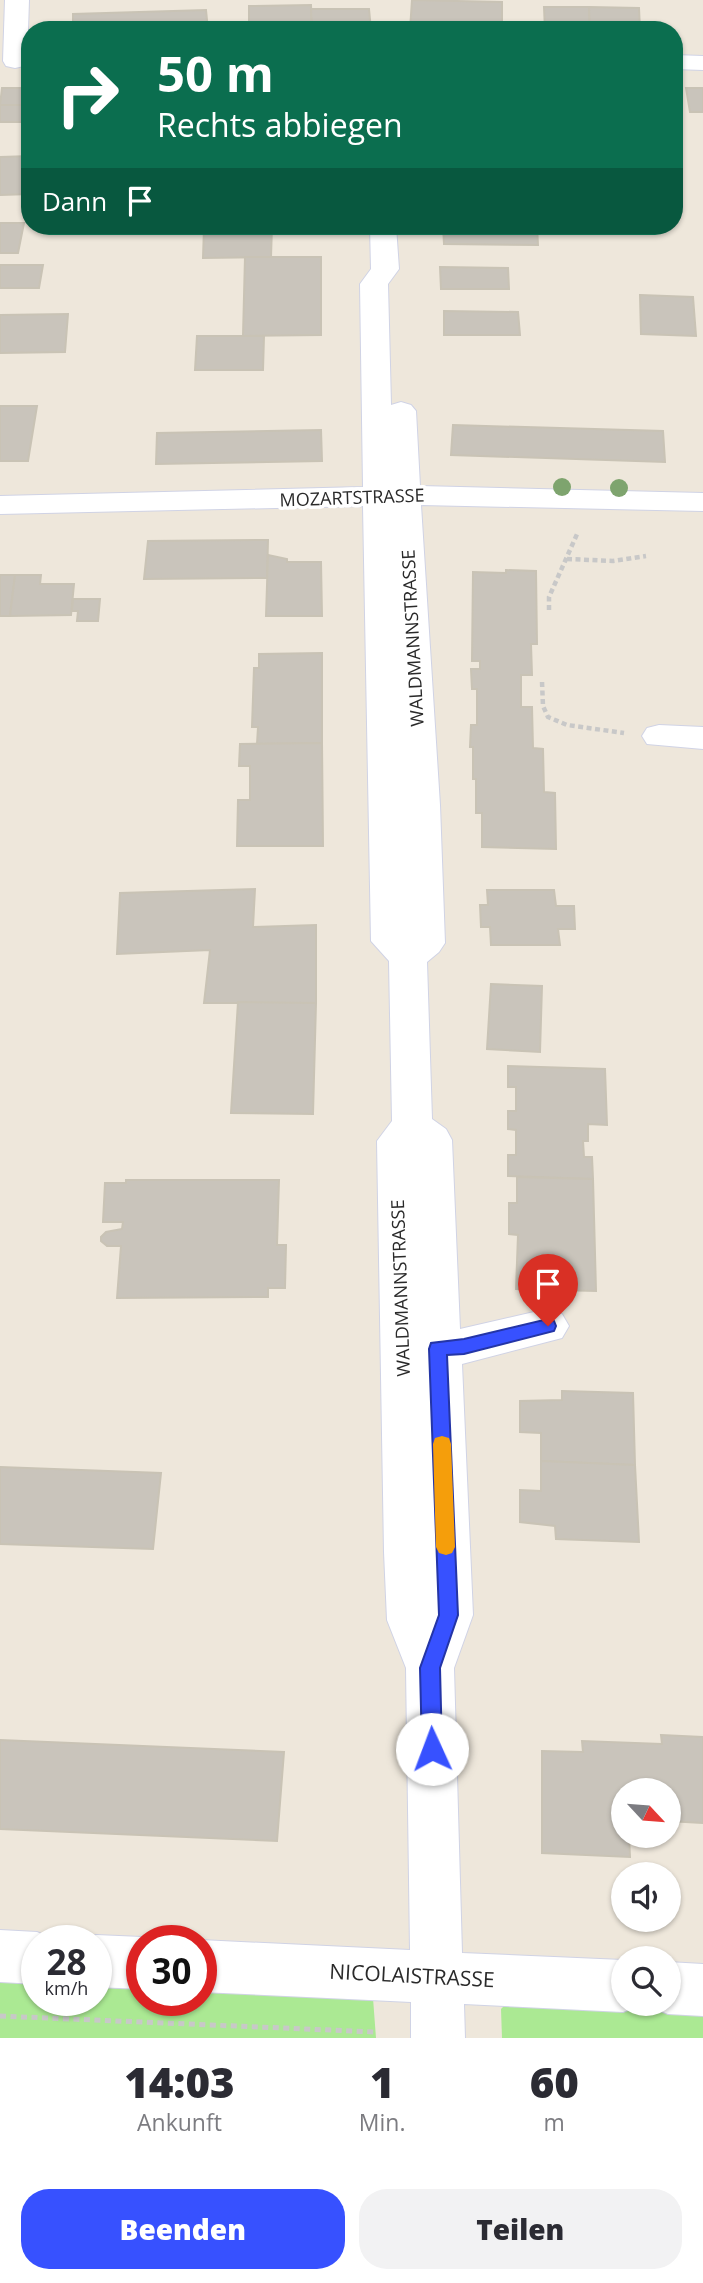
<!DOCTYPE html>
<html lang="de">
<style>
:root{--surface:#fff;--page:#f2f2f3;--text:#2b2b33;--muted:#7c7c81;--accent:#3751ff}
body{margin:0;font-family:"Open Sans",sans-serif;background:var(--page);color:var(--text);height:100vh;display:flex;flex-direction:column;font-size:26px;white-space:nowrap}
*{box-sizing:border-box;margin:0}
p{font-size:23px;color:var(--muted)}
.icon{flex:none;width:38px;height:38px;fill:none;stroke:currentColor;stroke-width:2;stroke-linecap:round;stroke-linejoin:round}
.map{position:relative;height:2038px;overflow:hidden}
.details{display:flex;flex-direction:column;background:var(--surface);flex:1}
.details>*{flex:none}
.hud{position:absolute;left:21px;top:21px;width:662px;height:214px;border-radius:28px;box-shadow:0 2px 5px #0004;background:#0b6e4f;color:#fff;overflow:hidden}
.needle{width:46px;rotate:116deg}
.fabs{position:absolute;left:611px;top:1778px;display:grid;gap:14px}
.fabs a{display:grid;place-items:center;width:70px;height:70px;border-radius:50%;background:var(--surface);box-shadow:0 2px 5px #0004;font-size:35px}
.speed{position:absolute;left:21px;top:1925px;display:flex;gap:14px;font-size:35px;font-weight:700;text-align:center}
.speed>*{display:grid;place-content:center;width:91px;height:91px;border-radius:50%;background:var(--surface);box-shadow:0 2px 5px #0004;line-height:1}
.speed small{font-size:18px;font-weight:400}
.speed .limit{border:10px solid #d22;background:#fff;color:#111}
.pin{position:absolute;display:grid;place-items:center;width:60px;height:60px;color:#fff;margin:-72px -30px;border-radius:50% 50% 50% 0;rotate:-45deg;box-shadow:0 0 7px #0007}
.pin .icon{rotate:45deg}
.me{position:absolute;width:77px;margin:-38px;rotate:358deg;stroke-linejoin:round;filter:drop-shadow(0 0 5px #0008)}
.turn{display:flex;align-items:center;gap:24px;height:147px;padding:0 21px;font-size:32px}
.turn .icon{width:91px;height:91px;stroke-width:2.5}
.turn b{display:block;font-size:49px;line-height:60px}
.then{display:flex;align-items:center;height:66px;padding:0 21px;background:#0003;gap:14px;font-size:26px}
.eta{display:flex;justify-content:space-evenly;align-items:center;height:119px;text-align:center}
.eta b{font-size:42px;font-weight:800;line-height:49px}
.primary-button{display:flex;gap:14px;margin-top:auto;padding:14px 21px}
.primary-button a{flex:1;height:80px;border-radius:28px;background:var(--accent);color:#fff;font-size:28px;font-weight:800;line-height:80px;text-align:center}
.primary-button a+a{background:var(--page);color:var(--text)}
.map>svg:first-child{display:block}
.green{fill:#abe993}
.building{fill:#c9c4bb;stroke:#c9c3b5;stroke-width:2}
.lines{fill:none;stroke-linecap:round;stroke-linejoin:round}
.minor-casing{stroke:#d0d3e5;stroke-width:2}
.path-far1{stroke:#c8c8c8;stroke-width:4.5;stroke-dasharray:5 3.5;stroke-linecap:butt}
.path{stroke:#c8c8c8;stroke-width:5;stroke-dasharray:6 4.5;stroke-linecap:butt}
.minor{fill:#fff;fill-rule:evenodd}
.tree{fill:#7ea46e}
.route{fill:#3751ff;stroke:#2435a6;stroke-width:2}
.slow{fill:#f59e0b}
.labels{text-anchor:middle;stroke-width:7;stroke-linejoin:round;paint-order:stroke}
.street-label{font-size:18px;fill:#2a2a2a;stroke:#fff}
.near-street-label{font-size:21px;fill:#2a2a2a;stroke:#fff}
</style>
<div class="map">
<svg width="703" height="2038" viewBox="0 0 703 2038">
<rect width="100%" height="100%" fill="#eee7db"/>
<g class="green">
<path d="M0,1975L37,1977V2000H96V1980L142,1982V2000H201V1985L373,1998L376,2038H0Z"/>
<path d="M509,2001L703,2010V2038H502L501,2009Z"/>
</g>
<g class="building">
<path d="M412,0L502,2V30H410Z"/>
<path d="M311,5L312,30H249V6Z"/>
<path d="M544,7H589L590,30H545Z"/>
<path d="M589,7L639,8L640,30H590Z"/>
<path d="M311,9H369L371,30H312Z"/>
<path d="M206,10L208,30H73V14Z"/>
<path d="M2,88H30V105H0Z"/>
<path d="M686,88H703V112H690Z"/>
<rect x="0" y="105" width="30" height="17"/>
<path d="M30,156V194L0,195V157Z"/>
<path d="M0,223H24L18,253H0Z"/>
<path d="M272,226L271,257L203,258L204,227Z"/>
<path d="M443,226H537L538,245L444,244Z"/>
<path d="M245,257H321V335L243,336Z"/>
<path d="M0,265H43L39,288H0Z"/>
<path d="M440,267L508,268L509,289H441Z"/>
<path d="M640,295L693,297L696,336L641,334Z"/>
<path d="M444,311L518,312L520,335H444Z"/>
<path d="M68,314L65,352L0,353V315Z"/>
<path d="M197,336H264L263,370H195Z"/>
<path d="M0,406H37L28,461H0Z"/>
<path d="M453,425L663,431L665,462L451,455Z"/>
<path d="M321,430L322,461L156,464L157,433Z"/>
<path d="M268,540L267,578L144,579L148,541Z"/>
<path d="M268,555L287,559V562H321L322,616H266Z"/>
<path d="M506,570L536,571L537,644H531L532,675H521V707H532L533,748L543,749L544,792L555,793L556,849L482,847V813H476V779H473V747H470L471,725H477V689H472L471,669H480V661H472L473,572L506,573Z"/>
<path d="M0,575H15L10,616H0Z"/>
<path d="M15,575H41L40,584H74L71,615L10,616Z"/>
<path d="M73,599H100L98,621H77L78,611H72Z"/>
<path d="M322,653V743L257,744L258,727H252L254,668H259V654Z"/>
<path d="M322,743L323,846H237L238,800H250V766H239L240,744Z"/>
<path d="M255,889L253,927L316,925V1003H204L210,950L117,954L120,893Z"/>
<path d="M487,890H554L556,906H574L575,929H558L560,945H491L490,927H481L480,905H488Z"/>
<path d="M491,984L542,986L540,1052L487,1049Z"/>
<path d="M238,1002L316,1003L313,1114L231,1113Z"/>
<path d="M508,1066L605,1069L607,1125L588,1124V1141H583L584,1157H592L593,1179L508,1176V1155H516V1130L508,1129V1111H516V1087H508Z"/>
<path d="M517,1177L593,1179L596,1291L516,1289L518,1235L509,1234V1203H517Z"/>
<path d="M126,1180H279L277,1245H286L285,1288H268V1297L117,1298L121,1246H107L101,1241V1237L106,1232L122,1229L123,1222H103L105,1183H126Z"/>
<path d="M562,1391L633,1393L635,1465L541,1461V1433L520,1432V1401L562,1400Z"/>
<path d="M541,1461L635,1465L639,1542L556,1539L555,1526L520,1522V1490L541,1491Z"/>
<path d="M0,1467L161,1473L153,1549L0,1544Z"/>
<path d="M661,1735L703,1737V1823L668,1821V1790H623V1836H629L630,1857L542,1853V1751L583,1752L582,1741L662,1744Z"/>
<path d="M0,1740L284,1752L277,1841L0,1829Z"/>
</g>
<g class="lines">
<g class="minor-casing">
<g id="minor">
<path d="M5,0H29L27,61L24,66L15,68L6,66L3,61Z"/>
<path d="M674,55L703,56V70L674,69Z"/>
<path d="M370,226H396L399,269L388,284L391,405L401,402L411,405L416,411L420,486L703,493V511L421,505L440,805L445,943L439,952L427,962L432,1119L446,1129L452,1140L460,1329L547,1309L562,1314L569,1326L562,1338L462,1364L473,1615L454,1668L462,1953L623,1960V2004H642L623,2012L464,2004L465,2038H411V2002L201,1992V1940L410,1950L406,1668L387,1620L384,1552L377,1141L392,1121L389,961L371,941L363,506L0,514V496L363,487L360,284L371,269Z"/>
<path d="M659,725L703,727V749L647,744L642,736L647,728Z"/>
<path d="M0,1930L37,1932L55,1940L37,1941V1984L0,1982Z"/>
<path d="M96,1935L142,1937L150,1941H142V1989L96,1987V1941H83Z"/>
<path d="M668,1962L703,1964V2016L668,2014L649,2006L648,2004H668Z"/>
</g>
</g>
<g class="path-far1">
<path d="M567,559L613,561L646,556"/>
<path d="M549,610V597L578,532"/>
<path d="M542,682L543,706L548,717L567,725L624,733"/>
</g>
<path class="path" d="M0,2016L376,2032"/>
<use href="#minor" class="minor"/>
</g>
<g class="tree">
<circle cx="562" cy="487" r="9"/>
<circle cx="619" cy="488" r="9"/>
</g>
<path class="route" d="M548,1319L554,1321L556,1326L554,1331L464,1354L447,1355L458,1615L440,1668L442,1749L439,1756L432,1759L425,1756L422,1749L420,1668L439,1615L429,1349L431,1343L464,1339Z"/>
<path class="slow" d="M442,1436L449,1438L451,1444L455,1547L452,1553L446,1555L439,1553L436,1547L433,1444L435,1438Z"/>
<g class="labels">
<g class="street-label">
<text transform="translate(352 498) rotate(-2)" y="6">MOZARTSTRASSE</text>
<text transform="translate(413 638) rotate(-93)" y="6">WALDMANNSTRASSE</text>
<text transform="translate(401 1288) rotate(-92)" y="6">WALDMANNSTRASSE</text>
</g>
<g class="near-street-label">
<text transform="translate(412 1976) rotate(3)" y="7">NICOLAISTRASSE</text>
</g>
</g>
</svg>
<div class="fabs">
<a><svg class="needle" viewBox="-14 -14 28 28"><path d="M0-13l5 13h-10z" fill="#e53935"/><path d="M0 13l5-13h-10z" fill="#7c7c81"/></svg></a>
<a><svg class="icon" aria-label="sound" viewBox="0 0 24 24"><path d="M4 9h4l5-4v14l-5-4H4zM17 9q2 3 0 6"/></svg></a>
<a><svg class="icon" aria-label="search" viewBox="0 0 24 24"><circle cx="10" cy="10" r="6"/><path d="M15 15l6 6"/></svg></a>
</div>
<div class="speed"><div>28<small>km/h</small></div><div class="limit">30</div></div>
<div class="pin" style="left:548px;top:1326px;background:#d93025"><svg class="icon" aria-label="arrive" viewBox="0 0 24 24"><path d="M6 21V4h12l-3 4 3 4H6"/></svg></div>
<svg class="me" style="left:432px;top:1749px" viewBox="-20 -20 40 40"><circle r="19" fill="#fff"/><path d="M0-13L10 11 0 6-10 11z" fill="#3751ff"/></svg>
<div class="hud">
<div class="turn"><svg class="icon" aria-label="right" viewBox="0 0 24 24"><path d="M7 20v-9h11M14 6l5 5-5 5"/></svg><div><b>50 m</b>Rechts abbiegen</div></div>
<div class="then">Dann<svg class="icon" aria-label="arrive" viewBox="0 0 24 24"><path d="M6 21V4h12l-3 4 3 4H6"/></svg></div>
</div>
</div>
<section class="details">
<div class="eta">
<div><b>14:03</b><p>Ankunft</p></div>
<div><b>1</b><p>Min.</p></div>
<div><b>60</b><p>m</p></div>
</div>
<div class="primary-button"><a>Beenden</a><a>Teilen</a></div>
</section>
